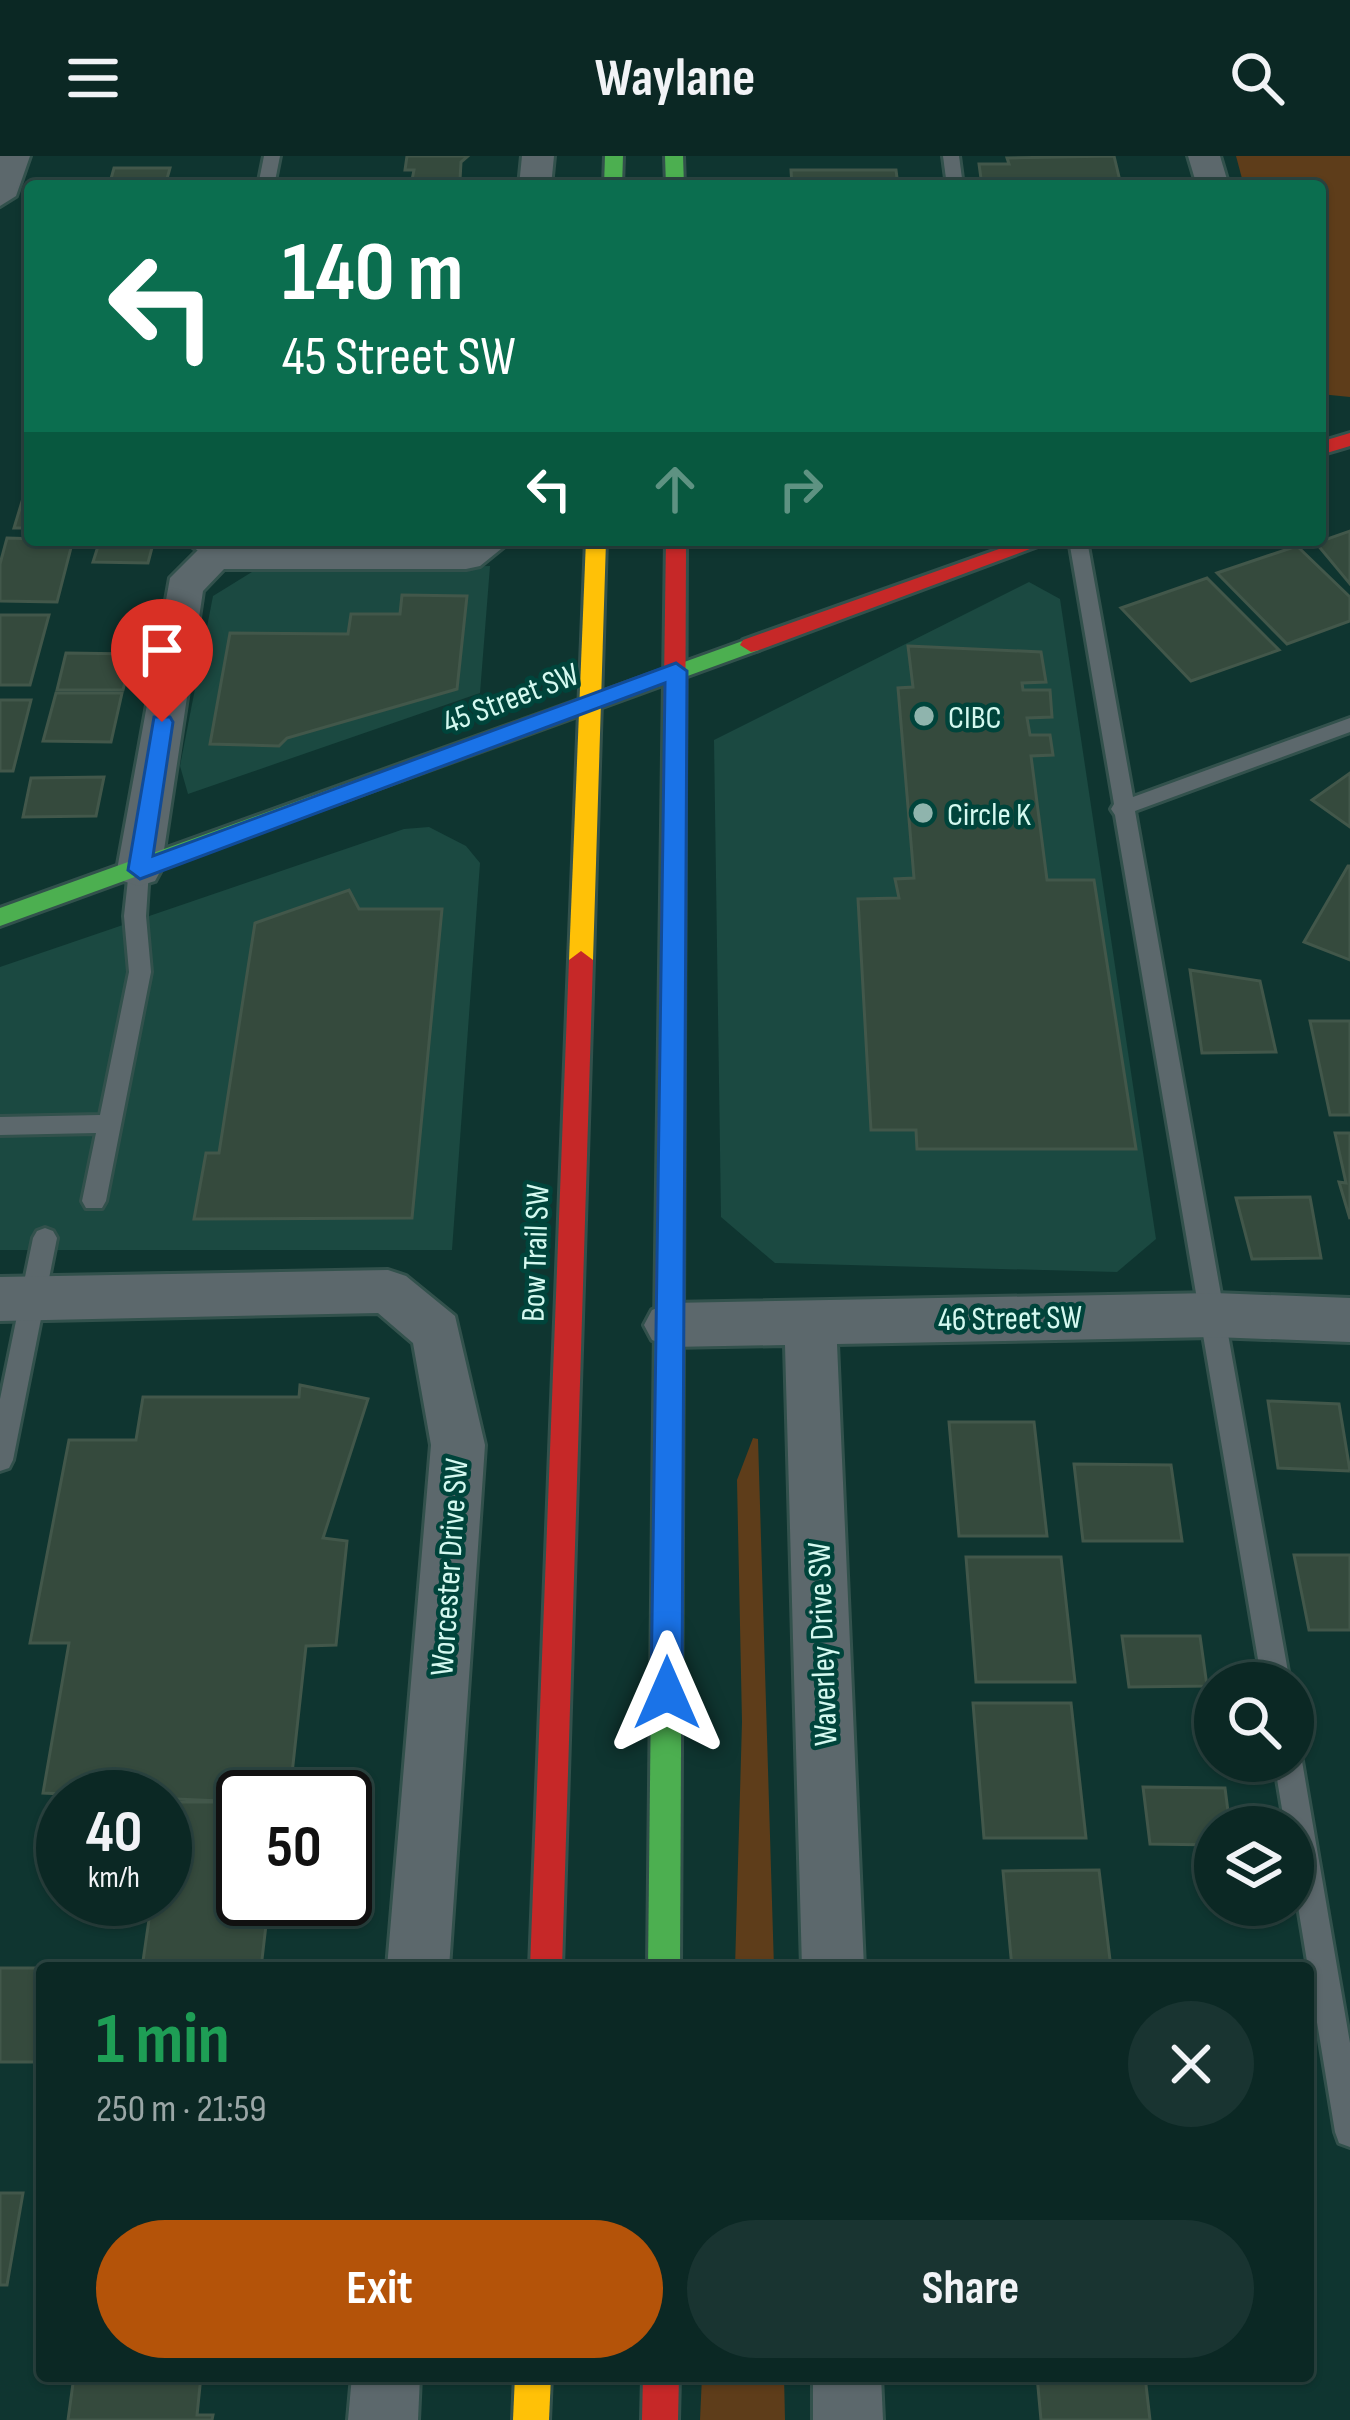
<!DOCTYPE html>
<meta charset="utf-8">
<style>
:root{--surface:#0b2824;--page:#193431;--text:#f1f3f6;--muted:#9aa6a6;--line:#2b4441;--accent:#b45309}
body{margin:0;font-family:"Sofia Sans Condensed",sans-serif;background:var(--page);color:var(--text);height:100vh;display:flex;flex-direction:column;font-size:45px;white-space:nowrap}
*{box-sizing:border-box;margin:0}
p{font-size:39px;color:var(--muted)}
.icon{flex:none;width:66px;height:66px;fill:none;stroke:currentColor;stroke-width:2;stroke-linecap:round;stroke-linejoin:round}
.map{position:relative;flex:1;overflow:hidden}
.side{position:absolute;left:36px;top:1806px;width:1278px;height:420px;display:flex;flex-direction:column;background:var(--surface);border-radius:12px;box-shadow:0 3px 9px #0004,0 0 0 3px var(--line)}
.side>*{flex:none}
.banner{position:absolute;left:24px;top:24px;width:1302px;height:366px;border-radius:12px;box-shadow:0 3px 9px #0004,0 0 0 3px var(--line);background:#0b6e4f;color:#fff;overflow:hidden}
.tools{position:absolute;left:1194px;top:1506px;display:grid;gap:24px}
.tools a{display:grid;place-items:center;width:120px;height:120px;border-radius:50%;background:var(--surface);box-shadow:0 3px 9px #0004,0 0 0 3px var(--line);font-size:60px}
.speed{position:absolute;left:36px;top:1614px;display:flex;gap:24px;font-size:60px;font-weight:700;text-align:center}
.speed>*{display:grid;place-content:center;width:156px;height:156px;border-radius:50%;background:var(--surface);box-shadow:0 3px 9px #0004,0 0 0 3px var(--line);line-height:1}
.speed small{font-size:30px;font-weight:400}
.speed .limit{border:6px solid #111;border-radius:18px;background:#fff;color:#111}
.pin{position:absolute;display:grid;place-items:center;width:102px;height:102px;color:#fff;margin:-123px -51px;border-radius:50% 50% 50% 0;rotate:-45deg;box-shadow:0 0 12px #0007}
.pin .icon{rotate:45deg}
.me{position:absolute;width:132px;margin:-66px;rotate:0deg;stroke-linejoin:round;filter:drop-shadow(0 0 9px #0008)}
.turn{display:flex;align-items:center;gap:42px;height:252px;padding:0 60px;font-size:54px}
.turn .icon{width:156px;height:156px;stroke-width:2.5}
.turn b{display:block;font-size:84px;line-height:102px}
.lanes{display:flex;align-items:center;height:114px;padding:0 60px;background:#0003;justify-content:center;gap:60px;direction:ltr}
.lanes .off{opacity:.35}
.round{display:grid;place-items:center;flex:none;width:126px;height:126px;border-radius:63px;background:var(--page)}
.summary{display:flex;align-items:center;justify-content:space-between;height:204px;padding:0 60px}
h1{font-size:72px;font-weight:700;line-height:90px;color:#1e9e55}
.action{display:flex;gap:24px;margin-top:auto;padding:24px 60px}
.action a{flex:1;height:138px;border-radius:72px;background:var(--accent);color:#fff;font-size:48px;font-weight:700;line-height:138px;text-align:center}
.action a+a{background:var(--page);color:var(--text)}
header{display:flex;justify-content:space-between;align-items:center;height:156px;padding:0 60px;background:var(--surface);font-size:54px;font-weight:700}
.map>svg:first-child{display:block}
.built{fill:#1b4941}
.green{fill:#5e3d1a}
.building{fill:#354a3d;stroke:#42574a;stroke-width:3}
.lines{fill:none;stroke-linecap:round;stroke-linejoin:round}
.lane-casing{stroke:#32514c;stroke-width:6}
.street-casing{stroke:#32514c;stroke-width:6}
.fast-casing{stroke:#32514c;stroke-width:6}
.slow-casing{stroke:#32514c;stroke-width:6}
.jam-casing{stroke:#32514c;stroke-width:6}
.lane{fill:#5c686c;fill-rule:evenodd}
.street{fill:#5c686c;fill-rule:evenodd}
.fast{fill:#4caf50;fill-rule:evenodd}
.slow{fill:#ffc107;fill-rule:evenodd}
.jam{fill:#c62828;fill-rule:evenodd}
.route{fill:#1a73e8;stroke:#114b97;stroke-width:3}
.poi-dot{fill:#8fb4ad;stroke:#00443b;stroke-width:4.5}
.labels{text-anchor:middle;stroke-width:9;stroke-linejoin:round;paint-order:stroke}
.street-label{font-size:33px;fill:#d4f9f0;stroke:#00443b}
.poi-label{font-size:33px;fill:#d4f9f0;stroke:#00443b;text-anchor:start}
</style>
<header><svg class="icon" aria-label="menu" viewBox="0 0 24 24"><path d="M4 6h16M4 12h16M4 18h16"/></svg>Waylane<svg class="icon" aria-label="search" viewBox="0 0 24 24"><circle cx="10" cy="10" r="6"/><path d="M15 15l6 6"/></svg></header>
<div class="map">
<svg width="1350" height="2264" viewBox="0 0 1350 2264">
<rect width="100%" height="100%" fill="#0f3530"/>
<g class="built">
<path d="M490,410L480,537L188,638L180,610L213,440L257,413Z"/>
<path d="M1029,426L1060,443L1156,1083L1117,1116L775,1107L721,1061L714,584Z"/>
<path d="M429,671L466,690L480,707L452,1094H0V811L404,673Z"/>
</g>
<g class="green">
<path d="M1236,0H1350V241L1320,238V30H1244Z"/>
<path d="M753,1282L758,1283L774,1812H735L742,1566L737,1324Z"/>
<path d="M702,2220H784L785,2264H700Z"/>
</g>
<g class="building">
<path d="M407,0H468L461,6L460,24H412L414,14H405Z"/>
<path d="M1114,0L1120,25L982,30L979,8H1009L1007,2Z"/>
<path d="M114,12H170L165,30H109Z"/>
<path d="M791,14H896L898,30H792Z"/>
<path d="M30,319V372H14Z"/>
<path d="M1350,375V428L1316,387Z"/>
<path d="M7,382L73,384L57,446L0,445V408Z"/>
<path d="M100,384H154L148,407L93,406Z"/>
<path d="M1297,390L1350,441V465L1287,488L1217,417Z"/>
<path d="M1207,422L1279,494L1191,525L1121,452Z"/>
<path d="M402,439L467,440L457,533L287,582L279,590L210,588L230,477L348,478L351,458H400Z"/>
<path d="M0,459H49L30,529H0Z"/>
<path d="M908,490L1041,496L1046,526L1022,527L1023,534H1050L1052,561L1027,562L1030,579H1050L1053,599L1031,600L1047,724H1094L1136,993H917L916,974H871L858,743L899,742L895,723L914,722L898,532L913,531Z"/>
<path d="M66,497L132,498L123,534H57Z"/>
<path d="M56,537H122L111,586L43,585Z"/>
<path d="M0,544H31L13,615H0Z"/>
<path d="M1350,617V671L1312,644Z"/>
<path d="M104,621L96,660L23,661L31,622Z"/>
<path d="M1348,710H1350V804L1304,786Z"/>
<path d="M349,734L359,753H442L412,1062L194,1063L206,997H219L255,767Z"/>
<path d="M1190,814L1260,825L1276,896L1202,897Z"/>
<path d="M1310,865H1350V959H1330Z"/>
<path d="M1335,977H1350V1063L1339,1026L1346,1027Z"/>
<path d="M1310,1041L1321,1102L1252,1103L1236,1042Z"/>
<path d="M300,1229L368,1243L323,1382L347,1385L336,1489L306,1490L290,1636H257L243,1646L43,1637L69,1487H30L69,1284H136L143,1241H299Z"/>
<path d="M1268,1245L1339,1248L1350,1315L1278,1312Z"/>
<path d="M949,1266H1034L1047,1380H959Z"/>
<path d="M1074,1308L1171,1309L1182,1385H1083Z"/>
<path d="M1294,1399H1350V1474H1309Z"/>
<path d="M966,1401H1061L1075,1526H976Z"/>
<path d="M1122,1480H1200L1207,1530L1129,1531Z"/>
<path d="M973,1547H1071L1086,1682H984Z"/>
<path d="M1143,1631L1225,1632L1230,1671H1215V1689L1150,1688Z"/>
<path d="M167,1646H243V1743H269L261,1812H142L152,1743H165Z"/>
<path d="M1099,1714L1111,1812H1012L1003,1715Z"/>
<path d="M0,1812H42V1867L35,1906H0Z"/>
<path d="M0,2037H23L7,2129H0Z"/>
<path d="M74,2220H201L197,2259H213L212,2264H68Z"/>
<path d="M1037,2220H1145L1150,2264H1041Z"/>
</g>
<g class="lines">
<g class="lane-casing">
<g id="lane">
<path d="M264,0H280L274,30H258Z"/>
<path d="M943,0H959L963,30H947Z"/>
<path d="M184,384H205L223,401L214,407Z"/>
<path d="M1069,384H1087L1133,641L1350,562V576L1135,655L1290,1527H1262L1115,659L1111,653L1114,648Z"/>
<path d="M139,706L149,714L146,760L151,816L106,1045L102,1052H86L82,1045L96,977L0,979V961L100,959L129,816L124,760L129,714Z"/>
<path d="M45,1072L53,1075L57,1082L13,1304L9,1312L0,1315V1243L33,1082L37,1075Z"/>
<path d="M1293,1594L1302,1605L1350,1887V1991L1339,1987L1335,1976L1293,1720V1671H1285L1274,1605H1293Z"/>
</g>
</g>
<g class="street-casing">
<g id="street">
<path d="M0,0H30L16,40L0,50Z"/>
<path d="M522,0H554L551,30H519Z"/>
<path d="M1188,0H1220L1229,30H1197Z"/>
<path d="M465,384H512L480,410L466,413H224L203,435L161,714L155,725L139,730L123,725L117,714L170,422L200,392L214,389H458Z"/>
<path d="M388,1114L406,1120L455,1160L485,1289L449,1812H387L431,1289L413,1187L378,1157L0,1165V1121Z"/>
<path d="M1214,1137L1350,1142V1186L1214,1181L837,1188L864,1812H802L785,1189L670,1191L652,1184L644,1169L652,1154L670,1147Z"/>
<path d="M352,2220H420L418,2264H348Z"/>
<path d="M813,2220H881L883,2264H813Z"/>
</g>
</g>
<g class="fast-casing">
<g id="fast">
<path d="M605,0H623L622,30H604Z"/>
<path d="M665,0H683L684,30H666Z"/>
<path d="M751,482L759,484V494L0,770V752Z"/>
<path d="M669,1156L679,1160L683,1168L680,1812H648L655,1168L659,1160Z"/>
</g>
</g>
<g class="slow-casing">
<g id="slow">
<path d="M586,384H606L593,804L581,813L569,804Z"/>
<path d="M515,2220H551L549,2264H513Z"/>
</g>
</g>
<g class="jam-casing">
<g id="jam">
<path d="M1350,277V290L1320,299V286Z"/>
<path d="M666,384H686L683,1168L679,1176L669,1180L659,1176L655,1168Z"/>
<path d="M1024,384H1054L759,494L751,496L740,489L743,484Z"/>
<path d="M581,795L593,804L562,1812H530L569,804Z"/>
<path d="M643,2220H679L678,2264H642Z"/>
</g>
</g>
<use href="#lane" class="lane"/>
<use href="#street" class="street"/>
<use href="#fast" class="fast"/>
<use href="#slow" class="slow"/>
<use href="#jam" class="jam"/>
</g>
<path class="route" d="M676,507L687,515L682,1537L678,1547L667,1551L656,1547L651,1537L665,527L148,720L140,723L128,714L154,561H170L173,566L153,700Z"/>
<g class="poi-dot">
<circle cx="924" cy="560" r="12"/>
<circle cx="923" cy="657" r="12"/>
</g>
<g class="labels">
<g class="street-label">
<text transform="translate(510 541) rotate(-21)" y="12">45 Street SW</text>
<text transform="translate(534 1097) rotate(-88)" y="12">Bow Trail SW</text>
<text transform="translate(1010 1161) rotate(-1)" y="12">46 Street SW</text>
<text transform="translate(448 1411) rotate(-86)" y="12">Worcester Drive SW</text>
<text transform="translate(821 1488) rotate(-92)" y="12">Waverley Drive SW</text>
</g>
<g class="poi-label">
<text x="948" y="572">CIBC</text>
<text x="947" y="669">Circle K</text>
</g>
</g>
</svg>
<div class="tools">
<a><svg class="icon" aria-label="search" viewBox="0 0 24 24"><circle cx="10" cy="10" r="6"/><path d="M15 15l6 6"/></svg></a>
<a><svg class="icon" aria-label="layers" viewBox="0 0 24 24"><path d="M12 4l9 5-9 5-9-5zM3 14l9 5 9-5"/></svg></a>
</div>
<div class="speed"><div>40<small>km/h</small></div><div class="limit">50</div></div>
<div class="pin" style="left:162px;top:566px;background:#d93025"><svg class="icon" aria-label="arrive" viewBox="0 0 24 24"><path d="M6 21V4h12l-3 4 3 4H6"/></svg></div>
<svg class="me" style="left:667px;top:1537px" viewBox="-20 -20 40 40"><path d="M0-17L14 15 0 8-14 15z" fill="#1a73e8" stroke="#fff" stroke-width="4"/></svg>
<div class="banner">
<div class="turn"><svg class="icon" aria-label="left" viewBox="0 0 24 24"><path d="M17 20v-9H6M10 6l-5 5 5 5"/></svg><div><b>140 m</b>45 Street SW</div></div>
<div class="lanes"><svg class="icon" aria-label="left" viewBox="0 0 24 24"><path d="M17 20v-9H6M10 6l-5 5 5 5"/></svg><svg class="icon off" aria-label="ahead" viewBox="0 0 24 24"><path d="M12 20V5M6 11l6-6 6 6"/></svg><svg class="icon off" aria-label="right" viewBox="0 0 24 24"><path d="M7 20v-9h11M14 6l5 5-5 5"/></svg></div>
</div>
<section class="side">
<div class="summary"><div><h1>1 min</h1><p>250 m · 21:59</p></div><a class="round"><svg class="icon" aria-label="close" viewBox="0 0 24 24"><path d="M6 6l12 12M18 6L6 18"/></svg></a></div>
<div class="action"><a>Exit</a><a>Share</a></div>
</section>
</div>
